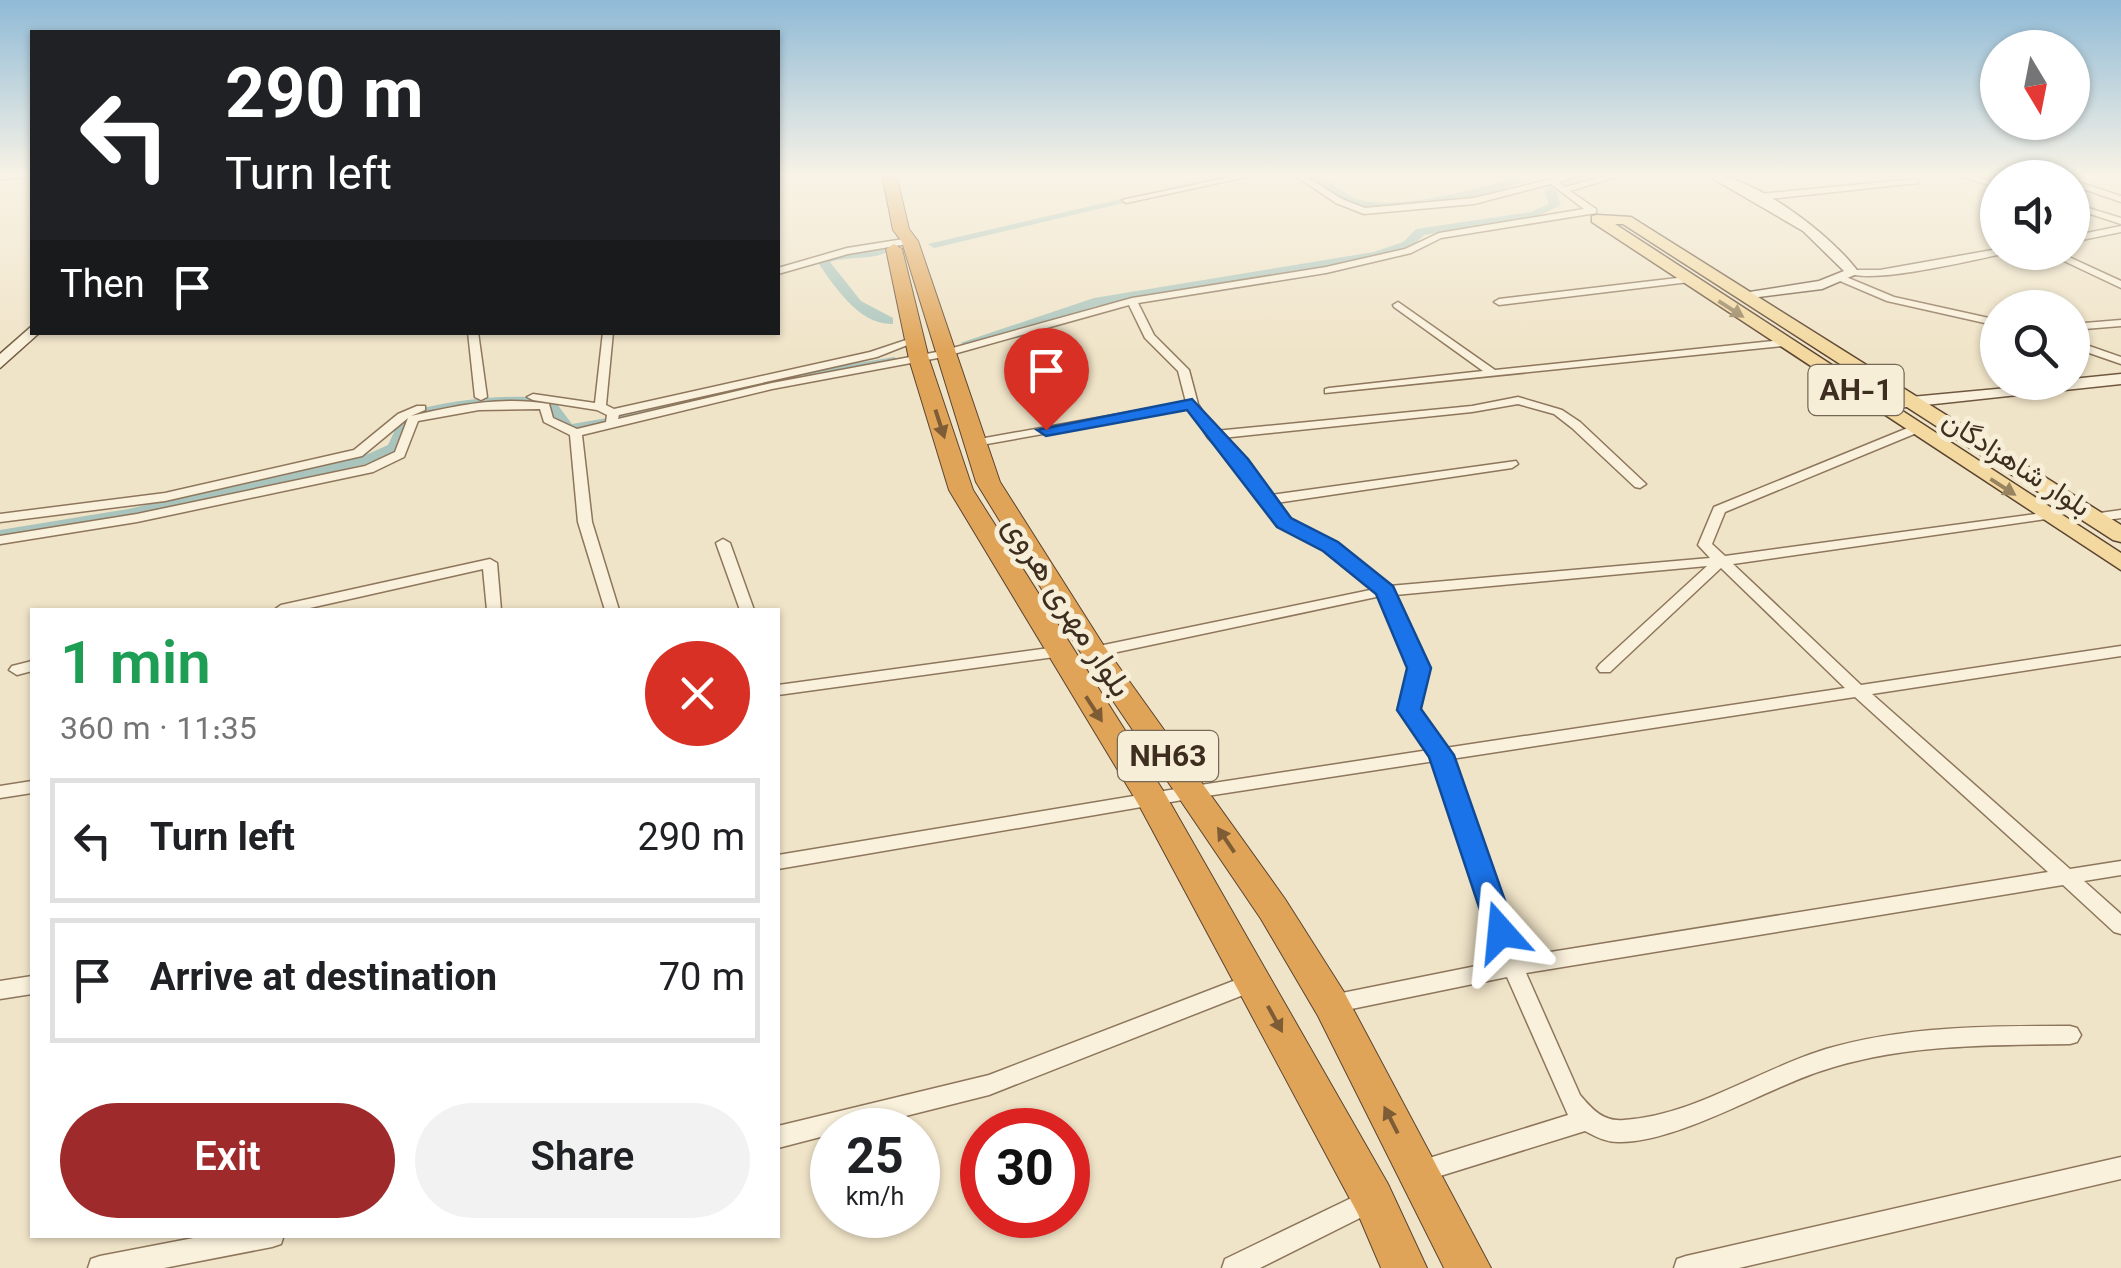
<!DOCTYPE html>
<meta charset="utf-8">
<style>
:root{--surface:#fff;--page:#f2f2f2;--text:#202124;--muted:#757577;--line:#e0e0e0;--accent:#9e2a2b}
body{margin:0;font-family:Georgia,Vazirmatn,serif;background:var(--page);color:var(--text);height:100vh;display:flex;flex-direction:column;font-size:38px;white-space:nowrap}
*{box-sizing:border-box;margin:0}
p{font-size:32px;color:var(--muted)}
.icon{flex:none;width:55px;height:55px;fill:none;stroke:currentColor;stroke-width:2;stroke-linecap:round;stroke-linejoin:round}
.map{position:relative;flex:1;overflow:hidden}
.side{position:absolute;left:30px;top:608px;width:750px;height:630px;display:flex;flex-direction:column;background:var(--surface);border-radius:0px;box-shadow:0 2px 8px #0004}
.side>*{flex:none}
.hud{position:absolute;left:30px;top:30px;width:750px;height:305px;border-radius:0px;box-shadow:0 2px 8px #0004;background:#202124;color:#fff;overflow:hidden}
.needle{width:65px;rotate:170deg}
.buttons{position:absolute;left:1980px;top:30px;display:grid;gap:20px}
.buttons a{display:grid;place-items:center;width:110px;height:110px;border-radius:50%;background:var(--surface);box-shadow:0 2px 8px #0004;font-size:50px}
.speed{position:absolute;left:810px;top:1108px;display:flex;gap:20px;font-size:50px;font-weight:700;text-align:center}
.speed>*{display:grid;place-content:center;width:130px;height:130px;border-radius:50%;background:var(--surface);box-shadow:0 2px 8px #0004;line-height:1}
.speed small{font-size:25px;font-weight:400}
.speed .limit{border:15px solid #d22;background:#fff;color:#111}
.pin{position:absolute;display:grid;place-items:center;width:85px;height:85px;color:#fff;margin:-102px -42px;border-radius:50% 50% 50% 0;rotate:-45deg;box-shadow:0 0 10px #0007}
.pin .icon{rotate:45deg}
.me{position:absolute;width:110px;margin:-55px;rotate:342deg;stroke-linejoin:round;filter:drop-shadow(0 0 8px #0008)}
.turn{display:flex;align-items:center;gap:35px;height:210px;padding:0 30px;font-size:45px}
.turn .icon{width:130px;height:130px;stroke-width:2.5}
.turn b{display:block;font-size:70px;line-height:85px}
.then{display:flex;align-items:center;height:95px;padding:0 30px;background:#0003;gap:20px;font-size:38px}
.round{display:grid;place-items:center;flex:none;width:105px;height:105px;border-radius:52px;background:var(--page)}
.head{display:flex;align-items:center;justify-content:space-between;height:170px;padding:0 30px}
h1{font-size:60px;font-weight:600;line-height:75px;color:#1e9e55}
.cta{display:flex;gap:20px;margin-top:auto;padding:20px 30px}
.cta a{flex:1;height:115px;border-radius:60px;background:var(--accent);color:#fff;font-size:40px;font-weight:600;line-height:115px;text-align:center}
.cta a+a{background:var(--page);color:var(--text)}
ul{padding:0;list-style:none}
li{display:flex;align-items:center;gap:30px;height:125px;margin:0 20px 15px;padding:0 10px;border:5px solid var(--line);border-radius:0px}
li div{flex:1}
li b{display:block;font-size:38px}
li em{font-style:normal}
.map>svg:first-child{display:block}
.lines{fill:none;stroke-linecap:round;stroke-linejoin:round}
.canal{fill:#a9c4bc;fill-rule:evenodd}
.street-casing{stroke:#8d765c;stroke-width:3}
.secondary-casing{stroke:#6f573f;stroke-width:3}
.primary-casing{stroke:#5b4430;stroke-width:3}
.highway-casing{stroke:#5b4430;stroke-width:2}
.street{fill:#faf1dc;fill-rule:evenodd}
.secondary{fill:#faf1dc;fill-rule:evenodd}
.primary{fill:#f3d9a0;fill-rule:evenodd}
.highway{fill:#e0a458;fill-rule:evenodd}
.oneway{fill:#988460}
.oneway2{fill:#7e5d36}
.route{fill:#1a73e8;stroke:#114b97;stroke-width:2.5}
.labels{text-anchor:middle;stroke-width:10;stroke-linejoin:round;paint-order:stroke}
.far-street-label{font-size:28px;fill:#3d2e20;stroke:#f7eed8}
.shield{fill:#f7eed8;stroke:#756857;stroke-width:2.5}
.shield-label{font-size:30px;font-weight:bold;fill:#3d2e20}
.street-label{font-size:32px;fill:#3d2e20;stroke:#f7eed8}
</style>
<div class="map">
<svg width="2121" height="1268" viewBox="0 0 2121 1268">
<rect width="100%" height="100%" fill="#f0e4c8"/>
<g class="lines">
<g class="canal">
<path d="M1228,174H1246L934,248L928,244Z"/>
<path d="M1305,174C1327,174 1340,195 1361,200C1396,210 1476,190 1511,179L1506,174H1518L1525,180C1496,197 1391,215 1357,206C1339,202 1318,186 1305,174Z"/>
<path d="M1589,174H1609L1569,184L1564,181Z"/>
<path d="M1550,187L1556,190L1561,205L1534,218L1424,235L1411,248L1376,259L1096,306L972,346L960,343L1094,298L1374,252L1403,242L1416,229L1531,212L1549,204L1544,190Z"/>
<path d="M845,249L881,248L887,252C872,260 848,256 830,262L861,301L893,318V324C858,325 834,285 816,260Z"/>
<path d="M894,357L901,361L899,364L733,393L632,423L568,434L562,432L544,407C501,404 458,408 416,419L401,451L379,461L128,519L0,540V530L128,509L368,454L388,445L403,413C452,400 499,394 549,398L554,400L572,424L630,414L731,384Z"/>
</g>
<g class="street-casing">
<g id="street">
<path d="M32,174V177L0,179V175Z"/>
<path d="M1245,174H1260L1126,203L1122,200Z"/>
<path d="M1293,174H1302L1342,199L1365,208L1474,198L1572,174H1585L1559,182L1565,187L1613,174H1625L1570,191L1596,209V213L1441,238L1411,253L1326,273L1138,303L1154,335L1189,370L1198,404L1215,431L1472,406L1518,397L1562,410L1580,422L1646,484L1640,488L1635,487L1572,428L1554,414L1518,404L1472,412L1222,438L1245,460L1271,495L1516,461L1518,464L1512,468L1276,503L1289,519L1336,544L1389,586L1710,558L1698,545L1714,507L1915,425L1919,426V432L1725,512L1712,544L1725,556L2051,512L2053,515L2046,519L1733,564L1861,685L2121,646V656L1872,694L2070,869L2121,861V875L2084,881L2121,914V934L2114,932L2063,885L1526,973L1580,1095C1592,1109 1603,1122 1624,1120C1693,1116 1760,1069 1826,1049C1905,1026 1988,1026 2070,1026L2077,1028L2081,1035L2077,1042L2070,1044C1987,1045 1901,1044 1821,1071C1763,1090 1680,1141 1621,1142C1608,1143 1596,1137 1585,1131L1421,1182L1413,1179L1409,1171L1413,1163L1568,1115L1507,977L1332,1013L1325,1010L1322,1004L1325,998L1332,995L1501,961L1435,761L1194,798L778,869V855L1194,786L1429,750L1401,710L1411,668L1381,596L1094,657L1089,656L1086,652L1089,648L1094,647L1375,589L1326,550L1279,525L1237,466L1208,438L1189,408L970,447V441L974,440L1186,402L1178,371L1145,338L1129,305L943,357L772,389L582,435L592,522L619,610H605L578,522L570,435L544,422L540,409L479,410L418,421L404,457L373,472L137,522L0,544V536L137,514L365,466L395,452L408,418L362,456L165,501L0,522V514L165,493L354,450L398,414L417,406H425V410L411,416C456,405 503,396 549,404L553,418L577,429L606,422L607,415L597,410L533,400L527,397L533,394L595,403L603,332H613L606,405L614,409L870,352L915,337L920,340L877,357L619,415L618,419L772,383L942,351L1132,298L1326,267L1405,249L1439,233L1584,209L1551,184L1474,204L1364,214L1336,203ZM1707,566L1600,664L1597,668L1600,672H1610L1721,568L1845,688L1445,748L1417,709L1427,668L1395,595ZM1855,697L2048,872L1520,957L1451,759Z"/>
<path d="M1953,174H1965L1998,183V188Z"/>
<path d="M2045,174H2056L2064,178H2051Z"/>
<path d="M1915,179H1918V183L1759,200L1755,197L1759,194Z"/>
<path d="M2072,180L2121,196V202L2072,185Z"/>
<path d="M2072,203L2121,218V224L2072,208Z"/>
<path d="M2121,226V232L2072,242V236Z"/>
<path d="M910,238L915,241L913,243L848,254L778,274V268L847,248Z"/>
<path d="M1998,249V252L2002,254C1970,261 1873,284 1847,273L1852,270H1880Z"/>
<path d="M2045,252H2058L2121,281V288Z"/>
<path d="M1686,277L1689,278V282L1499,305L1494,302L1499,299Z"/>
<path d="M1840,277H1846L1894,297L1998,320V326L1887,301L1840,281Z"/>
<path d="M1398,302L1495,370L1783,340L1788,343L1783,346L1325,393V389L1329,388L1483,371L1394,307L1393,305Z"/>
<path d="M2121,320V326L2072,330V324Z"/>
<path d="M468,332H478L487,397L481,400L475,397Z"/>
<path d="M2072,340L2121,357V364L2072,347Z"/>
<path d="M2121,510V518L2093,522L2086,518L2093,514Z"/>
<path d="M723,539L730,543L754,610H740L716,543Z"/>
<path d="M490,559L497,563L501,610H487L483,569L301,610H274L281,605Z"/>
<path d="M1057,647L1062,648L1065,652L1062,656L778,695V685Z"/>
<path d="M32,661V671L17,675L9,670L12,666Z"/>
<path d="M32,781V793L0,798V786Z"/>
<path d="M1254,973L1261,976L1264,982L1261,988L989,1095L850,1130H832V1134L778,1148V1126L989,1075Z"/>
<path d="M32,976V994L0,999V981Z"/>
<path d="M2121,1157V1179L1739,1268H1674L1677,1259L1686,1256Z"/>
<path d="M1370,1189L1378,1193L1382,1201L1378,1209L1260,1268H1222L1225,1259Z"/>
<path d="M209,1235H284L281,1244L272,1247L164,1268H88L91,1259L100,1256Z"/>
</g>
</g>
<g class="secondary-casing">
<g id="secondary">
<path d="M1705,174C1750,172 1834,237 1859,273L1822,289L1743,299V293L1819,281L1844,271L1803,231Z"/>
<path d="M32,326V332L38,334L0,368V354Z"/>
<path d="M2121,374V384L1879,410L1870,405L1879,400L2072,382V379Z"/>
</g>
</g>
<g class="primary-casing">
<path id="primary" d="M1597,215L1631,217L2121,525V542L2113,540L1623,224H1615L2121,553V570L1592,222V216Z"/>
</g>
<g class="highway-casing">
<g id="highway">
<path d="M882,174H896L909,229L918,241L1000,482L1104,646L1285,899L1344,992L1491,1268H1444L1318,1016L1261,919L1084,658L976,482L902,242L893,230Z"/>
<path d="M894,244L902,249L929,359L973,490L1164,792L1388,1184L1427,1268H1381L1358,1214L1140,807L949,490L909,359L886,249Z"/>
</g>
</g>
<use href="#street" class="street"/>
<use href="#secondary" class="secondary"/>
<use href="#primary" class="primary"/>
<use href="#highway" class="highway"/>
</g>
<defs><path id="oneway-solid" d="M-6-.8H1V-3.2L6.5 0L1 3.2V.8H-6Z" transform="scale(2.5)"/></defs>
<g class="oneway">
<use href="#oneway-solid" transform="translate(1731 309) rotate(33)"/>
<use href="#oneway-solid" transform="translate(2003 487) rotate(33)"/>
</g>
<g class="oneway2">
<use href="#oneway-solid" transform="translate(940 424) rotate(72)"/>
<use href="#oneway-solid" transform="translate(1094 709) rotate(57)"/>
<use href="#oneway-solid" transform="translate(1226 840) rotate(-124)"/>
<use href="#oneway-solid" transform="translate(1275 1019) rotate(61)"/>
<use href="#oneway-solid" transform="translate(1391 1120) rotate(-117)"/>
</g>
<linearGradient id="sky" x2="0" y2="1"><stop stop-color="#8fbad6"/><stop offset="0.5" stop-color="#f8f3e6"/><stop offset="1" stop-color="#f8f3e6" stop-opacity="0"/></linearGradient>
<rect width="2121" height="351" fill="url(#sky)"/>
<path class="route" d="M1192,399L1248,459L1291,518L1338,542L1393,586L1431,668L1421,709L1454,755L1516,932L1511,940L1501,944L1490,940L1429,757L1397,710L1407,668L1376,594L1323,551L1277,527L1187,410L1046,436L1037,430Z"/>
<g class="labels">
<g class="far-street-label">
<text transform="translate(2017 463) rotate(33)" y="10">بلوار شاهزادگان</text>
</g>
<g class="shield">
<rect x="1808.5" y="365" width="95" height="50" rx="8"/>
<rect x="1118" y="731" width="100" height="50" rx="8"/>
</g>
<g class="shield-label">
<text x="1856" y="400">AH-1</text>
<text x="1168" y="766">NH63</text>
</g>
<g class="street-label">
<text transform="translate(1068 606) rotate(57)" y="11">بلوار مهری هروی</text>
</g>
</g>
</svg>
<div class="buttons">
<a><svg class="needle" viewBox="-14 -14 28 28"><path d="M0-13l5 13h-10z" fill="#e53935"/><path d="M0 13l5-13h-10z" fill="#757577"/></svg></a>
<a><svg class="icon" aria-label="sound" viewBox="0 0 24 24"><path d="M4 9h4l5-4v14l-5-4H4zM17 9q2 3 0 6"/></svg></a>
<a><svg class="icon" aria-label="search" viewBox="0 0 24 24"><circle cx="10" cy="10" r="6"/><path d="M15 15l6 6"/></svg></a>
</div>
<div class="speed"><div>25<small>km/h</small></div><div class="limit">30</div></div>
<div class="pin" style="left:1046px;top:430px;background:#d93025"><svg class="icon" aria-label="arrive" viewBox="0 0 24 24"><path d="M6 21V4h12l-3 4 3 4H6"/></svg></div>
<svg class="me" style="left:1501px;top:932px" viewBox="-20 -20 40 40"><path d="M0-17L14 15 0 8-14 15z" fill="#1a73e8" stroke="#fff" stroke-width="4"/></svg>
<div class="hud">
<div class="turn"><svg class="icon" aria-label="left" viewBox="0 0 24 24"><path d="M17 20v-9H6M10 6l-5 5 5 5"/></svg><div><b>290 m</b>Turn left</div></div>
<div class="then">Then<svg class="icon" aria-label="arrive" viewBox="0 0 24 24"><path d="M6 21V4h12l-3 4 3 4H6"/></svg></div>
</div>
<section class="side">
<div class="head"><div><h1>1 min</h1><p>360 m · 11:35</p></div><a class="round" style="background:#d93025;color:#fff"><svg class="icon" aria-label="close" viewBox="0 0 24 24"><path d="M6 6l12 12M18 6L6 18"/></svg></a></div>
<ul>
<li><svg class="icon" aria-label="left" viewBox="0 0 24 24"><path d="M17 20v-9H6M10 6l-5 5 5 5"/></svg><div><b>Turn left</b></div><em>290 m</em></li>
<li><svg class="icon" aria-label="arrive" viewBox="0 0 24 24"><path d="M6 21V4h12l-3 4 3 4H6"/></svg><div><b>Arrive at destination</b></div><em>70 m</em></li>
</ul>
<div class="cta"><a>Exit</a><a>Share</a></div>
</section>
</div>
